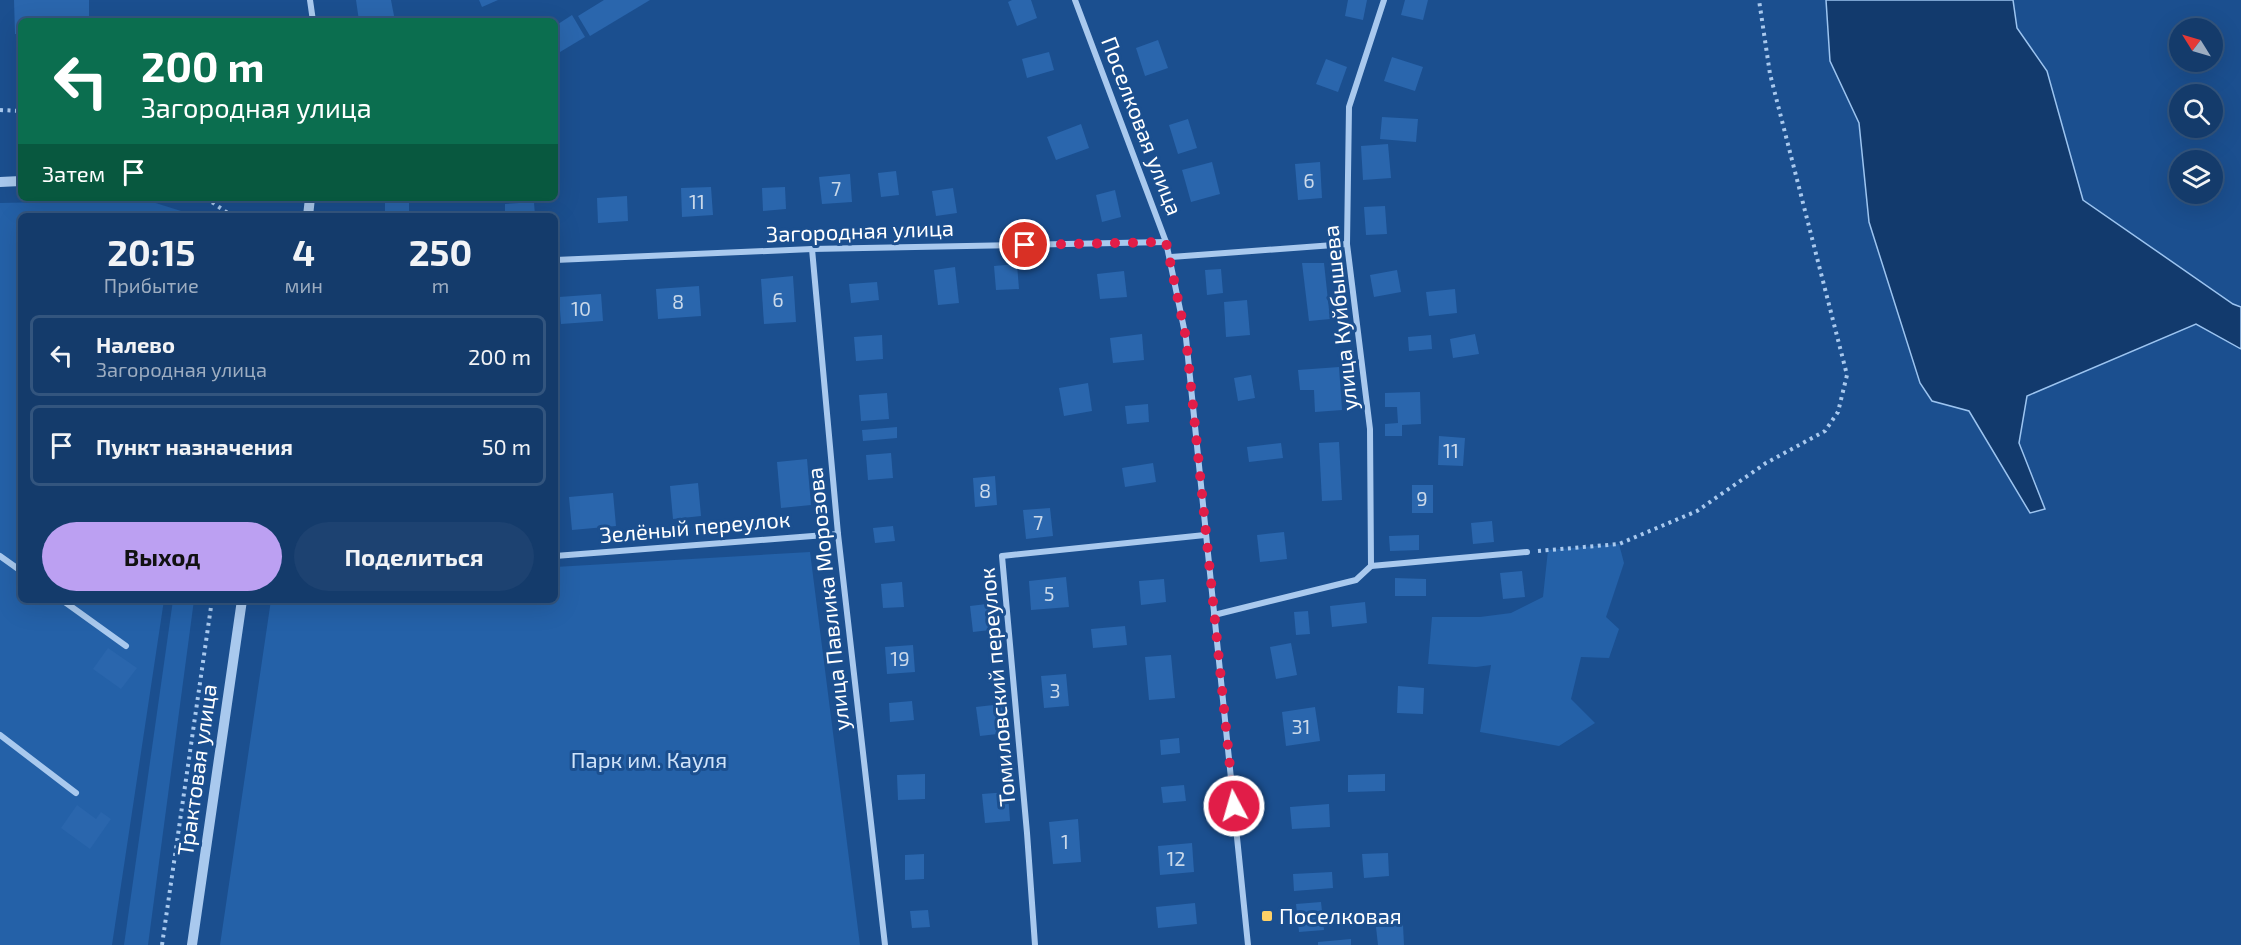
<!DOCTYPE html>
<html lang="ru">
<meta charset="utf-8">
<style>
:root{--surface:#143b6b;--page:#1d4271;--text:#f1f3f6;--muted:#9dadc1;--line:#33557e;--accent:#bca0f2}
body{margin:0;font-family:"Exo 2",sans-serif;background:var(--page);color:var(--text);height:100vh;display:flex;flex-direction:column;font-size:22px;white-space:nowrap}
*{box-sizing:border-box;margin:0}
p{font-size:20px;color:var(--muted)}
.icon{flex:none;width:33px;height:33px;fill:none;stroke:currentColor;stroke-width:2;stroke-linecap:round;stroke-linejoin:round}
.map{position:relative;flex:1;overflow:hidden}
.drawer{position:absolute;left:18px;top:213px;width:540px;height:390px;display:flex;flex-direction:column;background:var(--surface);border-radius:9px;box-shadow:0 6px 24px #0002,0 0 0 2px var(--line)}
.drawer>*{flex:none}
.banner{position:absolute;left:18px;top:18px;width:540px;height:183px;border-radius:9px;box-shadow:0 6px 24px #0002,0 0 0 2px var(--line);background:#0b6e4f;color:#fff;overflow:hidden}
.needle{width:39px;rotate:307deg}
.controls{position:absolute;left:2169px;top:18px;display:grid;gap:12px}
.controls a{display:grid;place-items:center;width:54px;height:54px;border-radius:50%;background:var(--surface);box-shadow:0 6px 24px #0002,0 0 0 2px var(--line);font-size:30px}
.pin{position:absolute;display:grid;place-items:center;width:51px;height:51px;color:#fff;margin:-26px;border:3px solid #fff;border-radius:50%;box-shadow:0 2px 6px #0007}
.me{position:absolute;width:66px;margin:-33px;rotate:354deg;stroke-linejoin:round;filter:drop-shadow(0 0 4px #0008)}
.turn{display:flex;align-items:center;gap:21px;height:126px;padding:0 24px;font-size:27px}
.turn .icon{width:78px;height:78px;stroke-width:2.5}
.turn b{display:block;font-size:42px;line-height:51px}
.then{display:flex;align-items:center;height:57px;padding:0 24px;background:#0003;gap:12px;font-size:22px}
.eta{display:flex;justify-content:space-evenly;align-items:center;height:102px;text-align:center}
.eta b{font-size:36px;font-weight:700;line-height:42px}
.action{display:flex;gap:12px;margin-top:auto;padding:12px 24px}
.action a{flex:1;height:69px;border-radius:36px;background:var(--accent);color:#111;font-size:24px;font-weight:700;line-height:69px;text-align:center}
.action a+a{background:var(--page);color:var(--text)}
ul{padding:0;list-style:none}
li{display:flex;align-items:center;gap:18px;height:81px;margin:0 12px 9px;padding:0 12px;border:3px solid var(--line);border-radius:9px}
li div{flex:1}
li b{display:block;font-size:22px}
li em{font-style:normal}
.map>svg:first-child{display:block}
.green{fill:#2461a8}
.water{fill:#123a6d;stroke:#9cc4f0;stroke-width:1.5}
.building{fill:#2a66ad}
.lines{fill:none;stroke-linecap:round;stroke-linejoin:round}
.path{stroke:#a9c9ee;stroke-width:4;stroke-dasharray:3 4.5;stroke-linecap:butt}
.minor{stroke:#a9c9ee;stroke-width:6}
.tertiary{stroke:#a9c9ee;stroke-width:10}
.route{stroke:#e11d48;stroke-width:10;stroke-dasharray:0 18}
.poi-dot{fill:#ffd166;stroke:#1b4f8f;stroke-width:2}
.labels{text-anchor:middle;stroke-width:6;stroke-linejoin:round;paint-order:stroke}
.number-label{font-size:20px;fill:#cad9ea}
.street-label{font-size:22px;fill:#fff;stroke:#1b4f8f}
.park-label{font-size:22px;fill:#cfe3fa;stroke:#1b4f8f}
.poi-label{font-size:22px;fill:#fff;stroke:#1b4f8f;text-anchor:start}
</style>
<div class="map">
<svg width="2241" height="945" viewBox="0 0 2241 945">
<rect width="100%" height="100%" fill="#1b4f8f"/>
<g class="green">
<path d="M146,200L197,216H21V600H164L112,945H0V203Z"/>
<path d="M1619,544L1624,563L1606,617L1619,629L1609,658L1581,657L1571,699L1595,723L1559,746L1480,732L1491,665L1476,667L1428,664L1432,617H1480L1511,613L1543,597L1548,550Z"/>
<path d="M810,552L860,945H220L271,600H555V567Z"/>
<path d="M173,600H194L148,945H124Z"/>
</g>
<path class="water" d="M1826,0H2013L2017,28L2047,71L2083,200L2233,304L2241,307V349L2196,324L2027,396L2019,443L2045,509L2030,513L1969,411L1932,401L1920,383L1869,222L1859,123L1830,61Z"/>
<g class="building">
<path d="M14,0H89V21H21V34H15Z"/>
<path d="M356,0H391L395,21H359Z"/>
<path d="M479,0H498L482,7Z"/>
<path d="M604,0H650L590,36L578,16Z"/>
<path d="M1012,0H1031L1037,18L1017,26L1008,2Z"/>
<path d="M1348,0H1367L1363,20L1345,16Z"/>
<path d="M1405,0H1428L1423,20L1401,15Z"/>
<path d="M572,15L585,37L555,55V26Z"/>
<path d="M1158,40L1168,68L1145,76L1136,48Z"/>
<path d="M1049,52L1054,70L1027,78L1022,59Z"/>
<path d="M1392,57L1423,67L1415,91L1384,81Z"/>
<path d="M1326,59L1347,67L1338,92L1316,84Z"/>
<path d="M1382,117L1418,119L1416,142L1380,139Z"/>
<path d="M1188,119L1197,148L1178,154L1169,125Z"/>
<path d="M1081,124L1089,148L1056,160L1047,137Z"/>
<path d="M1388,144L1391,178L1363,180L1361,146Z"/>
<path d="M1212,162L1220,194L1191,202L1182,170Z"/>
<path d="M1320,162L1322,198L1298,200L1295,164Z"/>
<path d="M896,171L899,195L881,197L878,173Z"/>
<path d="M850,174L852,202L822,204L819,177Z"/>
<path d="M711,187L713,215L682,217L681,188Z"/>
<path d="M785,187L786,209L763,211L762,188Z"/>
<path d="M953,188L957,213L936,216L932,191Z"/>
<path d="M1115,190L1121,217L1102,222L1096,195Z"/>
<path d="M627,196L628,221L598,223L597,198Z"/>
<path d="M534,202L535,216H505V204Z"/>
<rect x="385" y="203" width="24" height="13"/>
<path d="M1385,206L1387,234L1366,235L1364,207Z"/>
<path d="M1302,263H1324L1330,319L1309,321Z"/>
<path d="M1017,264L1019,289L996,290L994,266Z"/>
<path d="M955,267L959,303L938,305L934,270Z"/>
<path d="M1221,269L1223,293L1207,295L1205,270Z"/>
<path d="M1397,270L1401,292L1374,297L1370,275Z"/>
<path d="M1124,271L1127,297L1100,299L1097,274Z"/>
<path d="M793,276L796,322L764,324L761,279Z"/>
<path d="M877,282L879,300L851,303L849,284Z"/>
<path d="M699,286L701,316L658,319L656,289Z"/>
<path d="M1455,289L1457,313L1429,316L1426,292Z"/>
<path d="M601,294L603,321L561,324L559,297Z"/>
<path d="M1247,300L1250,335L1226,337L1224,302Z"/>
<path d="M1142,334L1144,360L1113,363L1110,338Z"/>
<path d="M1475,334L1479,354L1453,358L1450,339Z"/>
<path d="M882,335L883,359L856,361L854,337Z"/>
<path d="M1431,335L1432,349L1409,351L1408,337Z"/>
<path d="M1339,367L1342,410L1315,412L1314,390H1300L1298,370Z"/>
<path d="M1251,375L1255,398L1238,401L1234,378Z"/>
<path d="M1088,383L1092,411L1064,416L1059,388Z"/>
<path d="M1420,392L1421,424L1402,425V436H1385V424L1398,423L1397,407H1385V393Z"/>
<path d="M887,393L889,419L861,421L859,395Z"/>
<path d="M1148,404L1149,422L1127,424L1125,406Z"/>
<path d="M897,427V438L863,441L862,430Z"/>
<path d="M1439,436L1465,438L1463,466L1438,465Z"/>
<path d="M1339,442L1342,500L1322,501L1319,443Z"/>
<path d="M1281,443L1283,458L1249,462L1247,447Z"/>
<path d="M891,453L893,478L868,480L866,455Z"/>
<path d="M807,459L811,505L781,508L777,462Z"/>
<path d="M1153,463L1156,482L1125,487L1122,468Z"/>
<path d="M995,476L997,505L975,507L973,478Z"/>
<path d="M698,483L701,516L673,519L670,486Z"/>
<rect x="1412" y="485" width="21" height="28"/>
<path d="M613,493L616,526L572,530L569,497Z"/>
<path d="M1050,508L1053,536L1026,539L1023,510Z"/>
<path d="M1492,521L1494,542L1473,544L1471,523Z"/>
<path d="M893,526L895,541L875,543L873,528Z"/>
<path d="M1284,532L1287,559L1260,562L1257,535Z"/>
<path d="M1419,535V550L1390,551L1389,536Z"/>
<path d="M1522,571L1525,597L1503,599L1500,573Z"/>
<path d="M1066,577L1069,607L1031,610L1029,581Z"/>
<path d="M1395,578L1426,579V596H1395Z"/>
<path d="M1164,579L1166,602L1141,605L1139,581Z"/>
<path d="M902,582L904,607L883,608L881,584Z"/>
<path d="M1365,602L1367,623L1332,627L1330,606Z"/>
<path d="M995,603L998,629L973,632L970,606Z"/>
<path d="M1308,611L1310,634L1296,635L1294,612Z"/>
<path d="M1125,626L1127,645L1093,648L1091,629Z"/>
<path d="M1291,643L1297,675L1276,679L1270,647Z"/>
<path d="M913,645L915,672L887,674L885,647Z"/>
<path d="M108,648L137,668L121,689L93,669Z"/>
<path d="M1171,655L1175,698L1149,700L1145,657Z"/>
<path d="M1066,674L1069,706L1044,708L1041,676Z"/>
<path d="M1398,686L1424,688L1423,714L1397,713Z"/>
<path d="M912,701L914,720L890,722L889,703Z"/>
<path d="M1002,704L1006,733L980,736L976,707Z"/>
<path d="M1315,707L1320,741L1286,746L1282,712Z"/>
<path d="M1179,738L1180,753L1161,755L1160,740Z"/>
<path d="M925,774V799L898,800L897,775Z"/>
<path d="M1385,774V791L1348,792V775Z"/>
<path d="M1184,785L1186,801L1163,803L1161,787Z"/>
<path d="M1008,792L1010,821L985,823L982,794Z"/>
<path d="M1329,804L1330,827L1292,829L1290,807Z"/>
<path d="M77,805L96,819L101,812L111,819L90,849L61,828Z"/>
<path d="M1078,819L1081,862L1053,864L1049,822Z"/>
<path d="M1192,843L1194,872L1160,875L1158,846Z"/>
<path d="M1388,853L1389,876L1364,878L1362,854Z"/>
<path d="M924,854V879L905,880V855Z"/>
<path d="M1332,872L1333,888L1294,891L1293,874Z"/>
<path d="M1321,902L1324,930L1299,932L1296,904Z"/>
<path d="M1195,903L1197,924L1158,928L1156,907Z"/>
<path d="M928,910L930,927L912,928L910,911Z"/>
<path d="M1403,925L1404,945H1378L1376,927Z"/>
<path d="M1351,939V945H1318V942Z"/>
</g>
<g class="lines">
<g class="path">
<path d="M0,110L21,111"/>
<path d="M206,198L232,216"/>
<path d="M1538,551L1619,544L1697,511L1766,463L1825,431L1838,412L1847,375L1770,74L1759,0"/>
<path d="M162,945L212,600"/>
</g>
<g class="minor">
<path d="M310,0L313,21"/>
<path d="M1075,0L1166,242L1186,338L1248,945"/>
<path d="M812,249L838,534L885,945"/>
<path d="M1171,257L1347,244"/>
<path d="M555,260L812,249L1166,242"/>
<path d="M0,556L21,571"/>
<path d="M555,556L838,534"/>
<path d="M1371,566L1370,429L1347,244L1349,107L1384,0"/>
<path d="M62,600L126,646"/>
<path d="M1214,615L1356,580L1371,566L1527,552"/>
<path d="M0,735L76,793"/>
<path d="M1035,945L1027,833L1002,556L1205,535"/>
</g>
<g class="tertiary">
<path d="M0,182L21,181"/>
<path d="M308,216L310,198"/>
<path d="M192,945L242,600"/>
</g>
</g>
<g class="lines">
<path class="route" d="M1025,245L1166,242L1186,338L1234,806"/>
</g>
<rect class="poi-dot" x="1261" y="910" width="12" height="12" rx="3"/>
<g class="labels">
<g class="number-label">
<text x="1309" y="188">6</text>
<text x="836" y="196">7</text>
<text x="697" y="209">11</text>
<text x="778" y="307">6</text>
<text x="678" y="309">8</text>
<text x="581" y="316">10</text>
<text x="1451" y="458">11</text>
<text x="985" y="498">8</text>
<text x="1422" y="506">9</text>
<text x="1038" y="530">7</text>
<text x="1049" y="601">5</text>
<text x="900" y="666">19</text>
<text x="1055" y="698">3</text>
<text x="1301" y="734">31</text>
<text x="1065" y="849">1</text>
<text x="1176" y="866">12</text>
</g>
<g class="street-label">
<text transform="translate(1142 126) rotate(69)" y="8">Поселковая улица</text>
<text transform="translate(860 231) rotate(-2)" y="8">Загородная улица</text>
<text transform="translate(1340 318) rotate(-96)" y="8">улица Куйбышева</text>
<text transform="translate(695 527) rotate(-5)" y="8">Зелёный переулок</text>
<text transform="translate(828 599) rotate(-96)" y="8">улица Павлика Морозова</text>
<text transform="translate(997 687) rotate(-95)" y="8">Томиловский переулок</text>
<text transform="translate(197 770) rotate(-82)" y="8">Трактовая улица</text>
</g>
<g class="park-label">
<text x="649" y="768">Парк им. Кауля</text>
</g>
<g class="poi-label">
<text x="1279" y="924">Поселковая</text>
</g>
</g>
</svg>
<div class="controls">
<a><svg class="needle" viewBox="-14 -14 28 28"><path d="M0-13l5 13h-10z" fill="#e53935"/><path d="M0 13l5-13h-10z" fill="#9dadc1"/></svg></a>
<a><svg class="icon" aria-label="search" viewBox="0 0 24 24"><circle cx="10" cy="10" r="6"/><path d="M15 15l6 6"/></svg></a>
<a><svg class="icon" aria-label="layers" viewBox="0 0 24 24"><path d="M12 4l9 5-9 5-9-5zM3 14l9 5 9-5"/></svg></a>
</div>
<div class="pin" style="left:1025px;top:245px;background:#d93025"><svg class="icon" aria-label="arrive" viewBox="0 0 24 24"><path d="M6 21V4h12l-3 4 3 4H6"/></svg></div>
<svg class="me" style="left:1234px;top:806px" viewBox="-20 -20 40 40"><circle r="17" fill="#e11d48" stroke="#fff" stroke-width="3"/><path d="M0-11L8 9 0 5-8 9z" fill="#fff"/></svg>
<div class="banner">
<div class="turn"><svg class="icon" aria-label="left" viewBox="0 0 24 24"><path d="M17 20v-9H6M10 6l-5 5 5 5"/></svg><div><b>200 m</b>Загородная улица</div></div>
<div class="then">Затем<svg class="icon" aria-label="arrive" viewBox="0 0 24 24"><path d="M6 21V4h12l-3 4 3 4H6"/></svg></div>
</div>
<section class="drawer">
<div class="eta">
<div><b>20:15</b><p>Прибытие</p></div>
<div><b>4</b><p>мин</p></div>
<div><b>250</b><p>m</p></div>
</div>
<ul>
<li><svg class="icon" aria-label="left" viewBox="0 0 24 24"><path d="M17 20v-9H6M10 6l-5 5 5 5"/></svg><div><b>Налево</b><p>Загородная улица</p></div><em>200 m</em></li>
<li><svg class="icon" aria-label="arrive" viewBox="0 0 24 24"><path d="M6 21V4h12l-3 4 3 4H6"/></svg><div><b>Пункт назначения</b></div><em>50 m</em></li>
</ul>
<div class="action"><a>Выход</a><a>Поделиться</a></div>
</section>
</div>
